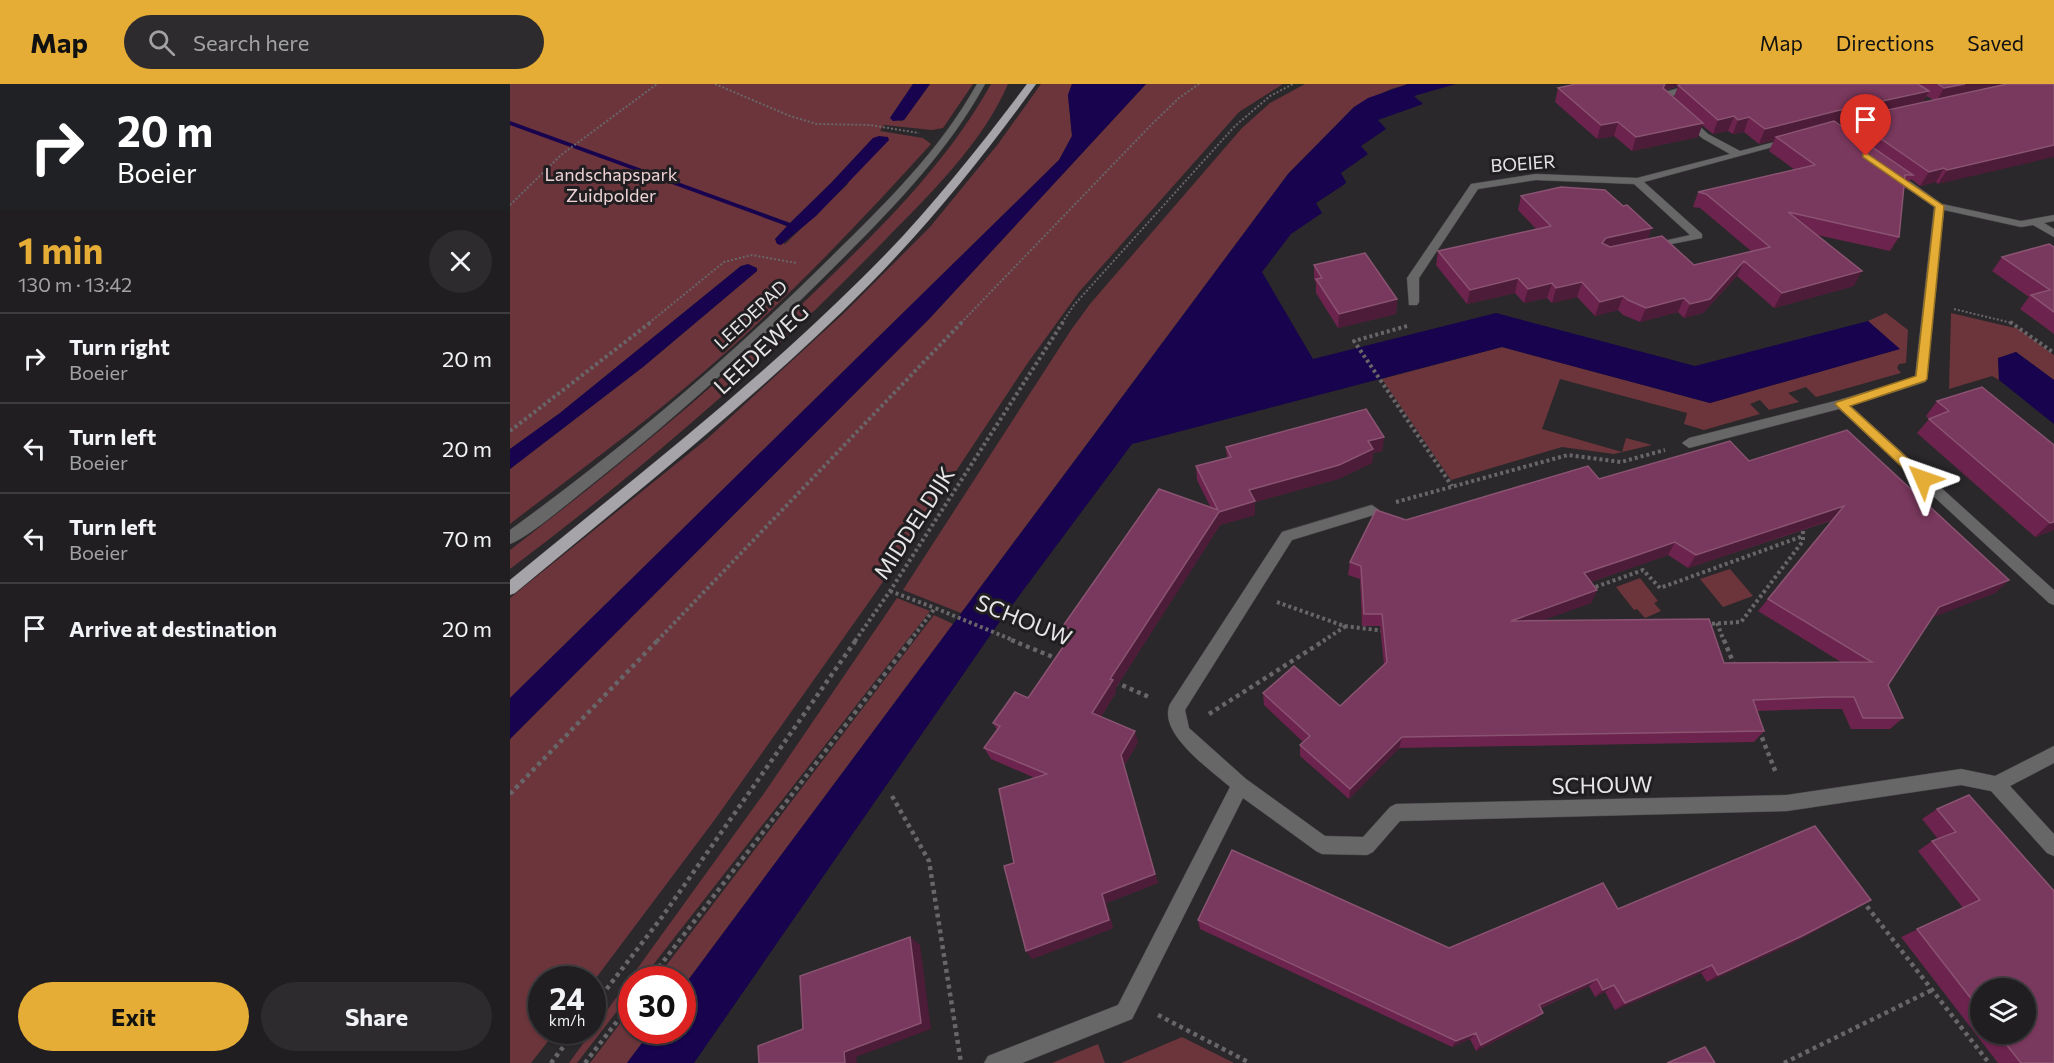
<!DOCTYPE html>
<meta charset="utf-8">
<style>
:root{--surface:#201e20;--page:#2d2b2d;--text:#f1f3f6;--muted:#a2a2a5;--line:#3d3c3e;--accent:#e5ad36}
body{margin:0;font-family:Commissioner,sans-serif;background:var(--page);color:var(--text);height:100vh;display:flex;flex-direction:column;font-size:22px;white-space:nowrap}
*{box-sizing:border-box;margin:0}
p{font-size:20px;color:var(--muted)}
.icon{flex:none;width:33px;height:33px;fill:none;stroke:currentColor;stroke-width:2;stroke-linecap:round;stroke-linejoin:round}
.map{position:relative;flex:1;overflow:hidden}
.drawer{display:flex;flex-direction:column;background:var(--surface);width:510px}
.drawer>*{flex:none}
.guide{background:#202124;color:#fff;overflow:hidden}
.controls{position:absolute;left:1460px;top:894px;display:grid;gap:12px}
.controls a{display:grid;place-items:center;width:66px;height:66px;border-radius:50%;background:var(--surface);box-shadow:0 2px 4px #0004,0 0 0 2px var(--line);font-size:30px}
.speed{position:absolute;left:18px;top:882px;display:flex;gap:12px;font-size:30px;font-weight:700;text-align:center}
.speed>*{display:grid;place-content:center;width:78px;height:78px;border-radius:50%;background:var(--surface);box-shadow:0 2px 4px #0004,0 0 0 2px var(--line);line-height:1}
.speed small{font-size:15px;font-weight:400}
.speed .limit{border:9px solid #d22;background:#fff;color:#111}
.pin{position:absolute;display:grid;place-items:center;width:51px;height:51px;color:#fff;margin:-62px -26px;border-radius:50% 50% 50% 0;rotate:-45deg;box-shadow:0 0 6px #0007}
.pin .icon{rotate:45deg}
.me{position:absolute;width:66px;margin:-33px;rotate:313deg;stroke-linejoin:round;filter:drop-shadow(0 0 4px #0008)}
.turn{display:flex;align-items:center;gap:21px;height:126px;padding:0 18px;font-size:27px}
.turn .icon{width:78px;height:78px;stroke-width:2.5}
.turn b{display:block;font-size:42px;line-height:51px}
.round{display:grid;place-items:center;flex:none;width:63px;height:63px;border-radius:32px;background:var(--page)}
.headline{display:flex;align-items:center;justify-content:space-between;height:102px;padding:0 18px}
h1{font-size:36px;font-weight:700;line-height:45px;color:var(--accent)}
.button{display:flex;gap:12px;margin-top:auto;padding:12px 18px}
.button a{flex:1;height:69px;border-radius:36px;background:var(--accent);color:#111;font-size:24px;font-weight:700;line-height:69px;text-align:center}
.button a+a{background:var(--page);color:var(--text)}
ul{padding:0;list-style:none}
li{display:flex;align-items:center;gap:18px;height:90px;padding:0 18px;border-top:2px solid var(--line)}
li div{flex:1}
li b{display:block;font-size:22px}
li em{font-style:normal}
header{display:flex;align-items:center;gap:36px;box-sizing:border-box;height:84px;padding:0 30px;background:var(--accent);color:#111}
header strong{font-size:28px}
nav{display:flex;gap:33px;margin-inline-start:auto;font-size:21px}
.search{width:420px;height:54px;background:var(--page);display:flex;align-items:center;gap:15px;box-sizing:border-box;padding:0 21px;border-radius:33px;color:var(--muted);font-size:22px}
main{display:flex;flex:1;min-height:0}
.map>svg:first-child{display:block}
.green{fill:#6c353c;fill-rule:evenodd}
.water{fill:#17034e}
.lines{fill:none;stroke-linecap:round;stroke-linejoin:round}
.minor-casing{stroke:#484648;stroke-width:1}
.major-casing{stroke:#484648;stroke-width:1}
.path-far2{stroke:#686668;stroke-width:2;stroke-dasharray:2 2;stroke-linecap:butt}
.path-far1{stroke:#686668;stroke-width:4;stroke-dasharray:3 3;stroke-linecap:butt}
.path{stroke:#686668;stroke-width:4.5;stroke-dasharray:4 4;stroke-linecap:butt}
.minor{fill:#676768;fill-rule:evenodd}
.major{fill:#a6a4a8;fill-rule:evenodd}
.wall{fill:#6c234d;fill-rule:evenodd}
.shaded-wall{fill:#4c1c38}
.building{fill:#79385d;stroke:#8a5372;stroke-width:1.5;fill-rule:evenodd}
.route{fill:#e5ad36;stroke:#957023;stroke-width:1.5}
.labels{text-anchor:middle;stroke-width:6;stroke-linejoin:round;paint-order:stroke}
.far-street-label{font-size:18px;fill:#e6e5e6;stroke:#211e21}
.far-park-label{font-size:18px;fill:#eed3d5;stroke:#211e21}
.street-label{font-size:22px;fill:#e6e5e6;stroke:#211e21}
</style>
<header>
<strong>Map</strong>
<div class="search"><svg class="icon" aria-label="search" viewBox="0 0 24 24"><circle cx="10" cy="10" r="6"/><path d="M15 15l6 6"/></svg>Search here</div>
<nav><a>Map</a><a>Directions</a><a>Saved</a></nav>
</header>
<main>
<section class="drawer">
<div class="guide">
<div class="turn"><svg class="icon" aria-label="right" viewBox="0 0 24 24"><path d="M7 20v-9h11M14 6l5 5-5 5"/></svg><div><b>20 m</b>Boeier</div></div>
</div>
<div class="headline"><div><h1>1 min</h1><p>130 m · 13:42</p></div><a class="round"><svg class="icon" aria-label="close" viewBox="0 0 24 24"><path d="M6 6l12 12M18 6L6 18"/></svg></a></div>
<ul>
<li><svg class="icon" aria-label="right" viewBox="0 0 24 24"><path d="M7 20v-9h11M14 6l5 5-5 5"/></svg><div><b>Turn right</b><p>Boeier</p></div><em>20 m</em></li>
<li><svg class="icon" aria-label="left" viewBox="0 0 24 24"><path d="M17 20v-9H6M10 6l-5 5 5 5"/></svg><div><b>Turn left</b><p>Boeier</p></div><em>20 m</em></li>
<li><svg class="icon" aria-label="left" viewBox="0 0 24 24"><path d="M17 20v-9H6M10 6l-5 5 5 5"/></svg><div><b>Turn left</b><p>Boeier</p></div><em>70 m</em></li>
<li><svg class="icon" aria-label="arrive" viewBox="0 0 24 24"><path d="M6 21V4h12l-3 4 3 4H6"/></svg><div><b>Arrive at destination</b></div><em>20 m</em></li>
</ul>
<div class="button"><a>Exit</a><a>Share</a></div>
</section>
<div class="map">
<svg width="1544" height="979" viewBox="0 0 1544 979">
<rect width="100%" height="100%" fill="#2a282a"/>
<g class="green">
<path d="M0,0H403L380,34L391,37L394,36L420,0H463L433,44L422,46L374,41L370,47L413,54L421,60C344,145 264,229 176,303C119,351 58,395 0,440V385L133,283L247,187L231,182L50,329L0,365ZM363,54L337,101L275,160L266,155L278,143L230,121L280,139L321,99Z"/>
<path d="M481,0H498C472,60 420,110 375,156C259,276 133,385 0,485V466C111,381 218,293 318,195C379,136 440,74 481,0Z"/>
<path d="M531,0H562L558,11L562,52L549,76L0,614V514L198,354L334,229L420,143L488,60Z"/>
<path d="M636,0H773L729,28L569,208L517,280L366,508L206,734L83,898L82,896H32V946L46,947L21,979H0V655L420,234Z"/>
<path d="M795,0H898L881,5L844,23L778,90L451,529L393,506L561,246L580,220L732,44L760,19Z"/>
<path d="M1376,229L1398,246L1396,279L1389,280L1387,284L1391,289L1306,313L1296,303L1278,309L1289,318L1259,326L1250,316L1240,320L1250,330L1194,346L1174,340L1177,329L1050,295L1032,345L1112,368L1116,354L1142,361L1104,370L1052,363L941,396L872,295L992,263L1200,319L1389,265L1358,237Z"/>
<path d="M1441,229L1509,245L1544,271V296L1506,268L1488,274L1489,296L1482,292L1439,305Z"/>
<path d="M1220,485L1243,512L1213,523L1190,495Z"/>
<path d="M1130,494L1148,517L1144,519L1151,527L1135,534L1127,525L1124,526L1106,503Z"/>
<path d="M387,514L420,527L132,895L122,896L121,909L67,979H59L257,705Z"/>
<path d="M424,531L443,540L173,903L172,896H145Z"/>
<path d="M121,925L122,946L141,947L117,979H80Z"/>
<path d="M672,953L724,979H611Z"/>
<path d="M588,960L595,979H542Z"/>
</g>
<g class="water">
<path d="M403,0H420L394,36L383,37L380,34Z"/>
<path d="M562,0H636L420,234L0,655V614L549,76L562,52L558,11Z"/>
<path d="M898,0H946L904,12L913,20L868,36L876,45L851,62L858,70L831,89L836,98L835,100L806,119L812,129L781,150L752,188L803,275L986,229L1185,282L1358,237L1390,265L1200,319L992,263L622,360L486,543L184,979H117L141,947L172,946L173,903L778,90L844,23L858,14Z"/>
<path d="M0,37L280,139L321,99L363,54L369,52L378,53L379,56L306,132L271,161L267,160L265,155L277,142L0,41Z"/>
<path d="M238,180L247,184V187L133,283L0,385V365L50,329L231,182Z"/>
<path d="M1506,268L1544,296V340L1489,296L1488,274Z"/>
</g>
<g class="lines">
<g class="minor-casing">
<g id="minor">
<path d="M467,0H475C436,71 379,128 322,185C246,261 166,334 81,401C63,415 19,453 0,460V446C113,364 219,274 318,176C373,122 429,68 467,0Z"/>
<path d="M1183,0H1197L1162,12L1161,16L1198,50L1230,67L1280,54L1285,57L1134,98L1192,150V154L1136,165V161L1180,151L1124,100L1026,96L968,105L909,194V218L907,221H899L897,194L961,100L1026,90L1127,94L1220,70L1192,54L1151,17L1155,8Z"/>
<path d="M1379,88H1387L1432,120L1511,137L1544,131V137L1534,139L1544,145V153L1523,141L1511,143L1434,126L1417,295L1415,298L1341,322L1544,506V521L1539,519L1329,325L1179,364L1172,359L1179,354L1329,316L1405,293L1424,123L1379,92Z"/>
<path d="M862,421L869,426L867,430L782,456L675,626L679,644L736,695L815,752L853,753L880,723L886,720L1277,711L1451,685L1485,692L1544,662V679L1500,702L1544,750V772L1537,769L1481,707L1451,701L1277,727L890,737L863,768L857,771L812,770L806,767L733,714L622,935L512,979H474L478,972L608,921L720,703C701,686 647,649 660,620L772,448Z"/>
</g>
</g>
<g class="major-casing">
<path id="major" d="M517,0H526C475,71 419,140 358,202C248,313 125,409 5,509L0,511V496C118,399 240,305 349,197C411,137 465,69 517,0Z"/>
</g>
<g class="path-far2">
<path d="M205,0L280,32L307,40L360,41L409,49"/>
<path d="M0,121L51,71L147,0"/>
<path d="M1444,225L1502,239"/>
<path d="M139,239L214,178L242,171L286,179"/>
<path d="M451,239L643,39L669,14L689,0"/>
<path d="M552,239L564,221L725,42L760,12L783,0"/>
</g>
<g class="path-far1">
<path d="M1500,238L1544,269"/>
<path d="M897,242L844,257L942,402"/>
<path d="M0,347L141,238"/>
<path d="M886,418L1058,371L1111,378L1155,366"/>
<path d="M1080,505L1133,486L1150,504L1293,452"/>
<path d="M380,507L425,524"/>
<path d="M767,518L834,542L875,547"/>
<path d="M1207,539L1214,557"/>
<path d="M1196,540L1231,538L1293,457V447L1290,444"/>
<path d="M147,557L452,238"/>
<path d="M345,557L380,507L553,238"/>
<path d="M400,557L425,524L505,557"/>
<path d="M813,557L836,542"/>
</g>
<g class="path">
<path d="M501,556L548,575"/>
<path d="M1214,556L1225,583"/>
<path d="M605,598L639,613"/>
<path d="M699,630L815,556"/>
<path d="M1249,646L1266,689"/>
<path d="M0,710L148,556"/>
<path d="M382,712L419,777L451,979"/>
<path d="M1352,816L1479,979"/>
<path d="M139,896L401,556"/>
<path d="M82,924L152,833L346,556"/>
<path d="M648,931L740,979"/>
<path d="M41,979L66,946"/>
<path d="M75,979L122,918"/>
<path d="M1274,979L1422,906"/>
</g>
<use href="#minor" class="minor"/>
<use href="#major" class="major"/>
</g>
<g class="wall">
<path d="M1066,0H1544L1428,100L1426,98L1410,102L1401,95L1395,105H1393L1389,153L1380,167L1307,151L1344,202L1264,224L1227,192L1193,229L1174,234L1168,228L1130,238L1113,231L1108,226L1085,232L1067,213L1042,219L1037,214L1014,219L1005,209L957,220L926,181L928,167L1026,145L1008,126L1011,112L1138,155L1184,181L1241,167L1190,124L1183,123L1188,108L1285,86L1259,67L1264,56L1249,60L1234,48L1223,50L1218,47L1203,50L1192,41L1188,53L1122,67L1104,52L1087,55L1045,18L1048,4ZM1168,2L1164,13L1156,6ZM1416,12L1424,16L1413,18ZM1339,37L1335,45L1327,39Z"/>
<path d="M1544,163V250L1510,225L1519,213L1482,187L1492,173Z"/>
<path d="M804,181L887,215L886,230L828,244L806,209V199L804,195Z"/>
<path d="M1472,303L1544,446L1525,453L1407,349L1419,335L1416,332L1427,317Z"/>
<path d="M874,353L872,367L863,369L862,379L828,395L745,418V431L710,441L605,605L606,608L591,633L628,658L614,682L648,799L596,819L603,844L522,875L504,779L525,694L481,675L474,664L487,646L483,639L518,614L558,555L553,542L701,424L687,396L686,382L717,374L716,363Z"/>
<path d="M1239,377L1499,496L1485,509L1422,533L1378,601L1393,634L1380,645H1341L1332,625H1305L1247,627L1254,647L1244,658L889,664L839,715L790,672V661L793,658L754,621L753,609L830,622L874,581L870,542H852L850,495L838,491L840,478L896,436L1089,395ZM1323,436L1258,515L1248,527L1331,578L1214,579L1033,536L1081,519L1087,506L1081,498L1109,488L1158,471L1178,484Z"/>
<path d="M1459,711L1544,979H1488L1391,853L1453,824L1408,767L1422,757L1428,755L1412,735L1427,725ZM1470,904L1515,950H1470Z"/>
<path d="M1108,825H1346L1279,861L1197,898L1191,889L1105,926L1095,908L1085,913L1079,902L1031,924L1026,936L966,967L960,955L942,963L690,845L688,836L939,864Z"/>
</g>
<g class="shaded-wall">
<path d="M1155,0H1175L1154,6L1149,17Z"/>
<path d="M1455,0H1527L1426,18L1434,4Z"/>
<path d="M1419,7L1411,21L1341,34L1339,37L1266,53L1264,56L1249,60L1255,45L1326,27Z"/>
<path d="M1224,32L1218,47L1203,50L1208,36Z"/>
<path d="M1239,33L1234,48L1223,50L1228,36Z"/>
<path d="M1108,38L1104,52L1087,55L1091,41Z"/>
<path d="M1193,39L1188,53L1122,67L1126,53Z"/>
<path d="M1544,61V73L1428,100L1437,86Z"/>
<path d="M1434,84L1426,98L1410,102L1419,88Z"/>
<path d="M1142,144L1137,158L1092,169V159L1096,154Z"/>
<path d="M1234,177L1227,192L1193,229L1174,234L1180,220Z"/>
<path d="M1352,187L1344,202L1264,224L1272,209Z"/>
<path d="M1008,194L1005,209L957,220L960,206Z"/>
<path d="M1072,198L1067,213L1042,219L1046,204Z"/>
<path d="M1042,199L1037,214L1014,219L1018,205Z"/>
<path d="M1113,212L1108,226L1085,232L1090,218Z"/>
<path d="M1174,214L1168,228L1130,238L1136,224Z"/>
<path d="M887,215L886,230L828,244L829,230Z"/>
<path d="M874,353L872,367L863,369L862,379L828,395L745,418V431L710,441L605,605L606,608L586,641L582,629L600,595L709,428L739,406L858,357Z"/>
<path d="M1334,422L1324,435L1178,484L1186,471Z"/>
<path d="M1544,438V446L1525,453L1540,439Z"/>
<path d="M1165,458L1158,471L1069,502L1074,489Z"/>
<path d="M1499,496L1485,509L1416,536L1429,523Z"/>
<path d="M1087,506L1081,519L997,549L1001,537Z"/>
<path d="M625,647L628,658L614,682L648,799L596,819L603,844L522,875L516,867L611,671Z"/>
<path d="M892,653L889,664L839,715L840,705Z"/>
<path d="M1361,816L1346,825L1279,861L1197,898L1208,891Z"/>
<path d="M400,853L410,861L421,945L346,973L347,979H335L334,968Z"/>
<path d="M1202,881L1191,889L1105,926L1115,919Z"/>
<path d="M1087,895L1079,902L1022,927L1029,921Z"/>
<path d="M1104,901L1095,908L1085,913L1093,906Z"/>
<path d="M1033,929L1026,936L966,967L971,961Z"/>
<path d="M966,949L960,955L942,963L946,957Z"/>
</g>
<g class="building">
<path d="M1066,0H1155L1153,4L1193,39L1126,53L1108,38L1091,41L1048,4Z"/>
<path d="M1171,0H1408L1419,7L1326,27L1255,45L1239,33L1228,36L1224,32L1208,36L1168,1Z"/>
<path d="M1428,0H1455L1434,4Z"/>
<path d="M1497,0H1544V61L1437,86L1434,84L1419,88L1341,34Z"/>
<path d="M1324,37L1403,91H1395L1389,153L1278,128L1352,187L1272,209L1234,177L1200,215L1180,220L1174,214L1136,224L1118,216L1113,212L1090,218L1072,198L1046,204L1042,199L1018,205L1008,194L960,206L928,167L1041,142L1011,112L1051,103L1095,106L1113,122L1117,121L1142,144L1096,154L1092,159L1100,163L1152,152L1184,181L1260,163L1196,110L1188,108L1305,81L1266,53Z"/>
<path d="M1539,160L1544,163V228L1521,211L1540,206L1492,173Z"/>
<path d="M855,169L887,215L829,230L806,195L812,194L804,181Z"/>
<path d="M1472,303L1544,361V438L1540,439L1419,335L1439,327L1427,317Z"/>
<path d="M856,325L874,353L858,357L863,365L829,381L739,406L745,417L709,428L600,595L603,596L582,629L625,647L611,671L645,790L592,810L599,836L516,867L494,782L504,779L489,705L537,690L474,664L490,642L483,639L505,608L518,614L564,547L553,542L649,405L708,426L686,382L721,373L716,363Z"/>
<path d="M1337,346L1499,496L1429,523L1378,601L1393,634H1353L1344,613H1317L1243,616L1254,647L892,653L840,705L790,661L800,652L753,609L784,582L830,622L877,578L872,530H854L851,482L840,478L866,426L896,436L1078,382L1089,395L1220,357L1239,377ZM1334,422L1258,515L1362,578L1214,579L1199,535L1001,537L1087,506L1074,489L1116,475L1165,458L1186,471Z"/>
<path d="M1459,711L1544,807V979H1511L1488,950H1515V904H1470V926L1407,845L1470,816L1422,757L1446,748L1427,725Z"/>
<path d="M1305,742L1361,816L1292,852L1208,891L1202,881L1115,919L1104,901L1093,906L1087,895L1029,921L1033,929L971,961L966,949L946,957L688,836L722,766L939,864L1093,799L1108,825Z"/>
<path d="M400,853L411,939L334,968L335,979H249L248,962L293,945L290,892Z"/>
<path d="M1195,963L1205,979H1157Z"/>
</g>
<path class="route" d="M1356,69L1434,122L1417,295L1415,297L1340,322L1417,392L1419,395L1417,399H1409L1325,320L1327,318L1406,292L1425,123L1353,73V70Z"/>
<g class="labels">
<g class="far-street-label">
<text transform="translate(1013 80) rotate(-4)" y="6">BOEIER</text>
<text transform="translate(241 231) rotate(-43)" y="6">LEEDEPAD</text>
</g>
<g class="far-park-label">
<text x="101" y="97">Landschapspark<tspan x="101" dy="21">Zuidpolder</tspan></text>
</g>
<g class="street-label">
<text transform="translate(251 265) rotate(-43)" y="8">LEEDEWEG</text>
<text transform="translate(404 439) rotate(-57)" y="8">MIDDELDIJK</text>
<text transform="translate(514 536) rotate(22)" y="8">SCHOUW</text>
<text transform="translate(1092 701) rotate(-1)" y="8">SCHOUW</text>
</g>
</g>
</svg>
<div class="controls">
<a><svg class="icon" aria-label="layers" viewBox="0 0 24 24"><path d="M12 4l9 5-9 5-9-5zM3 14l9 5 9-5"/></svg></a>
</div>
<div class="speed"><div>24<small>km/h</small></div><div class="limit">30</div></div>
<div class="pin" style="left:1356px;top:72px;background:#d93025"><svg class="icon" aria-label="arrive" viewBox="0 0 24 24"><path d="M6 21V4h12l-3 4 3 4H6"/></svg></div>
<svg class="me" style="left:1413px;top:395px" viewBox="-20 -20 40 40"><path d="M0-17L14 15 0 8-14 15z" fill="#e5ad36" stroke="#fff" stroke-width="4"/></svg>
</div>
</main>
